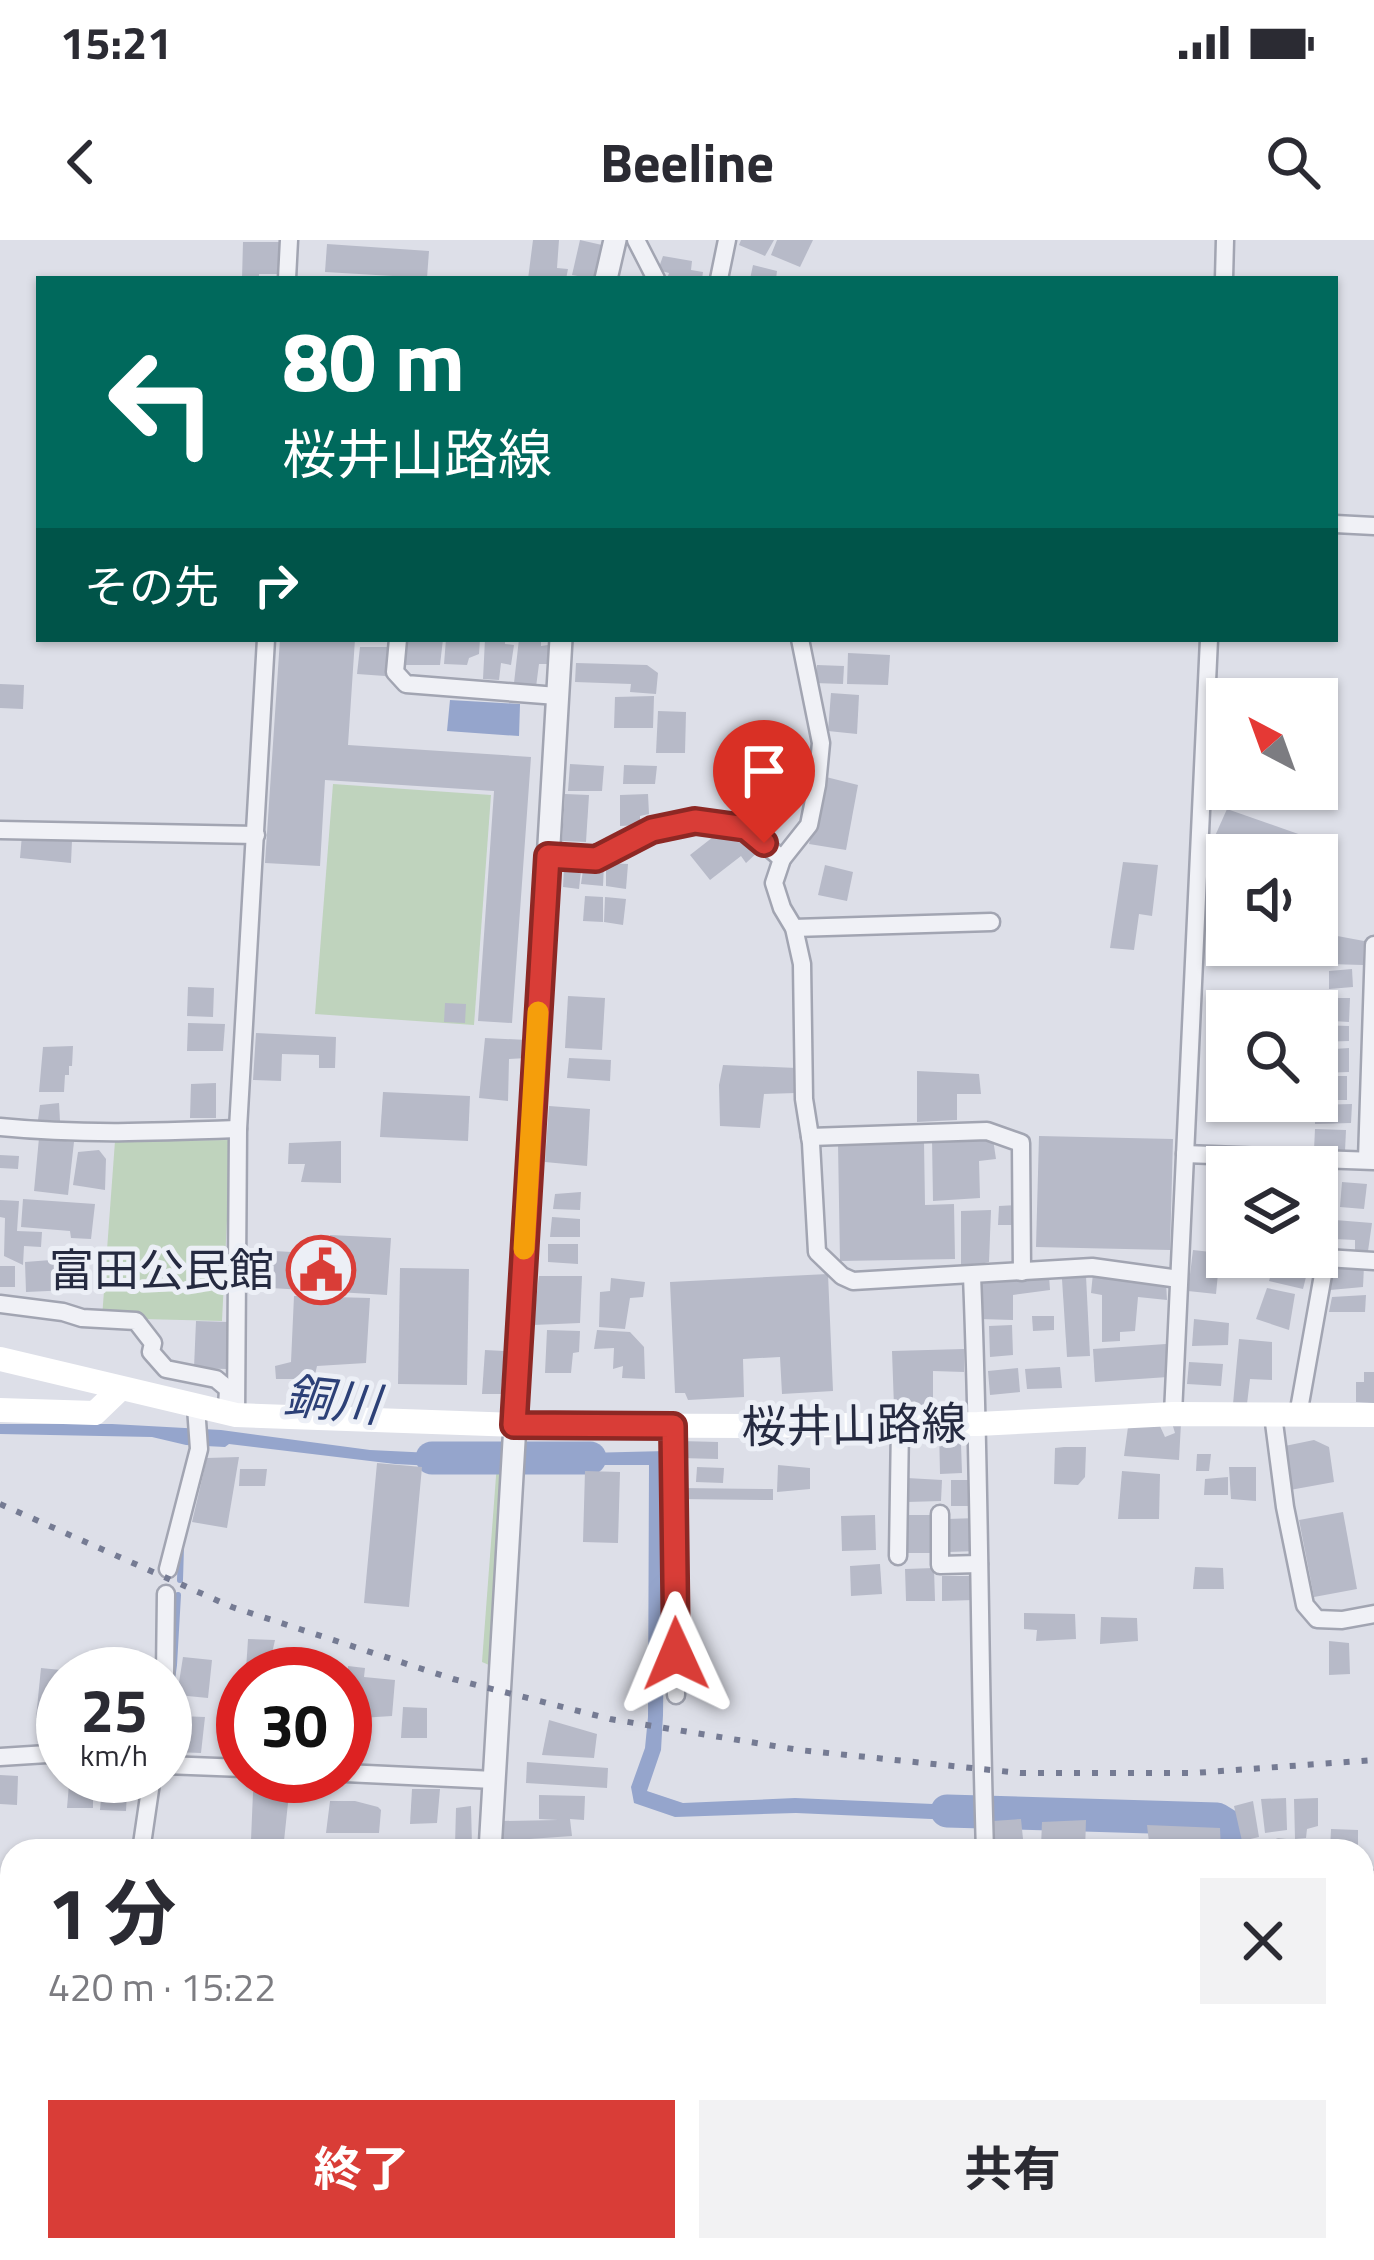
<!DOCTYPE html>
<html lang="ja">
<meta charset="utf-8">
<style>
:root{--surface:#fff;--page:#f2f2f3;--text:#2b2b33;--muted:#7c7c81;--accent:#d93d37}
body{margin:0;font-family:"Titillium Web","Noto Sans JP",sans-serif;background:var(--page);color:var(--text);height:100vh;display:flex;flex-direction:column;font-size:45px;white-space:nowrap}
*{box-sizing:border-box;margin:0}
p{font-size:39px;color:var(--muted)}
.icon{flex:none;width:66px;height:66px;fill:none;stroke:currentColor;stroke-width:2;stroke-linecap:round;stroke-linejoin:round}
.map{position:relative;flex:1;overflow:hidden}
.drawer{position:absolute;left:0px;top:1599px;width:1374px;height:423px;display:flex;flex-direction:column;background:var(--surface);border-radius:36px 36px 0 0;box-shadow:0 3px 9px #0004}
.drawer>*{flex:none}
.guide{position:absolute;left:36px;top:36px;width:1302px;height:366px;border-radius:0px;box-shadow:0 3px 9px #0004;background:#00695c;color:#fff;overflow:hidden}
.needle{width:78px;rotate:319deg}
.controls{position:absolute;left:1206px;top:438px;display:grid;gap:24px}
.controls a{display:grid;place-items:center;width:132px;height:132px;border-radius:0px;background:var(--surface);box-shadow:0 3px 9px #0004;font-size:60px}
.speed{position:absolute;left:36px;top:1407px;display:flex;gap:24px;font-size:60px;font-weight:700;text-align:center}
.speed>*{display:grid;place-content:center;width:156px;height:156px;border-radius:50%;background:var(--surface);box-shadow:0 3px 9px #0004;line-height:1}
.speed small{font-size:30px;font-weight:400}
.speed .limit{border:18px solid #d22;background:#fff;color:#111}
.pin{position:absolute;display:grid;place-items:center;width:102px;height:102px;color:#fff;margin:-123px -51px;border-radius:50% 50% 50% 0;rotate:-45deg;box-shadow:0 0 12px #0007}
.pin .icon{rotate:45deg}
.me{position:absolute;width:132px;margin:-66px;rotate:359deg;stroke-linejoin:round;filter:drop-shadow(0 0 9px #0008)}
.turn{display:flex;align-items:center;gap:42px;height:252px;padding:0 48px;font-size:54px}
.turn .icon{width:156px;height:156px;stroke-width:2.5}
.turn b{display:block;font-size:84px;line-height:102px}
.then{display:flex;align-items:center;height:114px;padding:0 48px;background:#0003;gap:24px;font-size:45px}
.round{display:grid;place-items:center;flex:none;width:126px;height:126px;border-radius:0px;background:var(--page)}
.summary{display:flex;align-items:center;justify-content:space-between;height:204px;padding:0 48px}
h1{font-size:72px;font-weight:700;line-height:90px}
.action{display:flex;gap:24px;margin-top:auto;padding:24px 48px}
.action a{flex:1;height:138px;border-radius:0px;background:var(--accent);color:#fff;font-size:48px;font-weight:700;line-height:138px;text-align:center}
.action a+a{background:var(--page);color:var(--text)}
.status{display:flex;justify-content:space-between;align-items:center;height:84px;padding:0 60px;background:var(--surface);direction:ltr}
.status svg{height:33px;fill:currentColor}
header{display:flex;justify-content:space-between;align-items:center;height:156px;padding:0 48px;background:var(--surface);font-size:54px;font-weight:700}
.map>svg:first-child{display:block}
.green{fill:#bfd3bd}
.water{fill:#95a5cc}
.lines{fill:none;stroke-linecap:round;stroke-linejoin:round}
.stream{stroke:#95a5cc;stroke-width:6}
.river{stroke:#95a5cc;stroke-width:33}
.building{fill:#b7bac8}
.minor-casing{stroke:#a2a5b2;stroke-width:21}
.tertiary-casing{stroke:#a2a5b2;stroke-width:26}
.minor{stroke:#f0f1f6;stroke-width:16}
.tertiary{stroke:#f0f1f6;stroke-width:21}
.secondary{stroke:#fff;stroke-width:24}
.rail{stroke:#757b93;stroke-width:6;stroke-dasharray:6 12;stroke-linecap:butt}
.route-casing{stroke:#8d2824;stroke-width:30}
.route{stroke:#d93d37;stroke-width:21}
.slow{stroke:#f59e0b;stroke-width:21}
.labels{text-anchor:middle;stroke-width:10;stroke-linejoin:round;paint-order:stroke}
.poi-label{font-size:45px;fill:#252a40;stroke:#eceff6;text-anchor:end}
.street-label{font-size:45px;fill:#252a40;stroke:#eceff6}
.water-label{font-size:48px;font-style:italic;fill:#2c4077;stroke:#eceff6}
</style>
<div class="status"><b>15:21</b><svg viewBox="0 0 49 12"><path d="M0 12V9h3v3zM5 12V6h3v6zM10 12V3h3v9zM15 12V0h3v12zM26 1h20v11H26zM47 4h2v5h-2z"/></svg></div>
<header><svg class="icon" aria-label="back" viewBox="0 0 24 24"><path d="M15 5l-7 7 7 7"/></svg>Beeline<svg class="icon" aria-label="search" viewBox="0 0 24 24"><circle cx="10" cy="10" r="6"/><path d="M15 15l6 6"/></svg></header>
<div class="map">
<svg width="1374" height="2020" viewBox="0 0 1374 2020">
<rect width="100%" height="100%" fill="#dddfe8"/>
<g class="green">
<path d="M333,544L491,555L474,785L315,774Z"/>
<path d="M231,900L222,1081L102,1078L115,901Z"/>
<path d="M509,1222L496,1428L482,1422L497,1223Z"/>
</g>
<g class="water">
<path d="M450,460L520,464L519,496L447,491Z"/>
<path d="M0,1184H112L221,1190L370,1210L473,1215V1228L395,1224L229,1204L225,1207L186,1205L152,1197L0,1194Z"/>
<path d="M666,1211L663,1475L661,1510L647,1551L683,1563L795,1558L979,1566L976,1581L796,1573L675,1577L634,1563L631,1547L645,1508L648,1477L649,1225H545V1214Z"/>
</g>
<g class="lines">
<g class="stream">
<path d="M180,1340L181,1307"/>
<path d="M165,1488L174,1425L178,1355"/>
<path d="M112,2020V2010"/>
</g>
<g class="river">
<path d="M432,1218H590"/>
<path d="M947,1571L1217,1579L1230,1587L1232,1611"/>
<path d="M1362,1885L1374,1897"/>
</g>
</g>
<g class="building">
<path d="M533,0H559L557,28L568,29L566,39H528Z"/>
<path d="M580,0L602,5L595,39L572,35Z"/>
<path d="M741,0H774L765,16L739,5Z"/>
<path d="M777,0H813L800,27L771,15Z"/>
<path d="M243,2H280L279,34H259V39H242Z"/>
<path d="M327,4L429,11L427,38L325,32Z"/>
<path d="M663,16L692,21L691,30L703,32L702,39H667L669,33L658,30Z"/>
<path d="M753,25L777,31L776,39H750Z"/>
<path d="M280,399H355L348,505L531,517L512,783L478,781L494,551L325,540L320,626L265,623Z"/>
<path d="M405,399H443L440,425H402Z"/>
<path d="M446,399H480L479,414L469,418L467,425L444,424Z"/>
<path d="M485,399H505V404L514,405L511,425L501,423L499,440L483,439Z"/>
<path d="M519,399H541V406L548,405V424H539L536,447L514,443Z"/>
<path d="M360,407H389L385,436L357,434Z"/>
<path d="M848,413L890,415L888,445L847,444Z"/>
<path d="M576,423L647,425L658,433L656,454L630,452L631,444L575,442Z"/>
<path d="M817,425L844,426L843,444L815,443Z"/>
<path d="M0,444L24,445L23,469L0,468Z"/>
<path d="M831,453L859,455L857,494L828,491Z"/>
<path d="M654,456L653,488H614L615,457Z"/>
<path d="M658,471L686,472L685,513H656Z"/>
<path d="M570,524L604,526L602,551H568Z"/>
<path d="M624,525L657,526L655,544H623Z"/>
<path d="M826,537L858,545L846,610L809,604Z"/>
<path d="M565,554L589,555L586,602L562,601Z"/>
<path d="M648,554L649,574L640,576V585L620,586V555Z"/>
<path d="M1227,569L1304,596L1297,615H1269L1215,596Z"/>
<path d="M722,590L753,601L760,610L746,623L741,616L710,640L690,615Z"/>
<path d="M22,595L72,600L71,623L20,618Z"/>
<path d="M582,622L579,649L563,647L564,626Z"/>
<path d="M1123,622L1158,625L1152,676L1139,674L1134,710L1110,708Z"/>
<path d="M584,623L604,624L603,646L581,644Z"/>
<path d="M606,623L628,624L626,649L606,646Z"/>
<path d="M825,625L853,632L847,661L818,655Z"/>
<path d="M585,656L603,657V682L583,681Z"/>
<path d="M605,657L626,659L623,685L604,682Z"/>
<path d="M1332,695L1364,701L1363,725L1329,724Z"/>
<path d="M1352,729L1353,747L1329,749V731Z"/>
<path d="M188,747L214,748L213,777L187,776Z"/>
<path d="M568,756L605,758L602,810L565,808Z"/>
<path d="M1319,758H1350L1349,782L1317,780L1315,771Z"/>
<path d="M445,763L466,764L465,783L444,782Z"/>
<path d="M188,783L225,784L223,811H187Z"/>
<path d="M1317,785L1349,786V801L1317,802Z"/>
<path d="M256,793L336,797L335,828H319V815L282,814L281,841L253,840Z"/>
<path d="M485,798L527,800V818L509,819L508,861L479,858Z"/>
<path d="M73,806L72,826H69V835H65L64,852H39L43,807Z"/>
<path d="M1349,808V832L1320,833V810Z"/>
<path d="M569,818L611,820L610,841L567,838Z"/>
<path d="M723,825L797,828L796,853L764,854L760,888L720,886L719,845Z"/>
<path d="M917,831L979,834L981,854H957V880L917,882Z"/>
<rect x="1317" y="836" width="30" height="24"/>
<path d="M216,843V878H190L191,844Z"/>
<path d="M383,852L470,856L468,901L380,897Z"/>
<path d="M59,863L60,881L38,880L40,865Z"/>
<path d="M1352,864L1351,883L1315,884V865Z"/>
<path d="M549,866L590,869L587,926L545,922Z"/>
<path d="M1315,889L1346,890L1345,911L1314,910Z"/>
<path d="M1039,896L1173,899L1170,1010L1036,1007Z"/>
<path d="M39,898L74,902L68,955L34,951Z"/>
<path d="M932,899H993L996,919L979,921L980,958L933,961Z"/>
<path d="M341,901V943L301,942L305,924H288L289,903Z"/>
<path d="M924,902L925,965L954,964L955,1019L840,1021L838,904Z"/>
<path d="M99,910L106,919L105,950L73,945L78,912Z"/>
<path d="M0,915L19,916L18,929L0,928Z"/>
<path d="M1342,942L1367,944L1364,969L1340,967Z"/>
<path d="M581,952L580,970L553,969L555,954Z"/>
<path d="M23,959L95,964L91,999L71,998L70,991L21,987Z"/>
<path d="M0,960L19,961L17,991L42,992L41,1007L24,1006L23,1025L4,1016L5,978L0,977Z"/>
<path d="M1017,965V985H998L999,966Z"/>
<path d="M991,970L989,1022L961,1028V971Z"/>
<path d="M552,977L580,979V997H550Z"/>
<path d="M1335,980L1372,983L1368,1011L1355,1010V1000L1334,999Z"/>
<path d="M330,995L391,998L387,1055L253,1047L255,1010L329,1014Z"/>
<path d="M548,1004H578V1024L548,1022Z"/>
<path d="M1193,1010L1220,1013L1216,1054L1188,1051Z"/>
<path d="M1276,1017H1311L1303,1049L1269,1041Z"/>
<path d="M51,1020L69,1027L70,1050L26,1052L25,1022Z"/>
<rect x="0" y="1026" width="15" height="21"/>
<path d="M1364,1026L1363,1047L1330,1050L1332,1027Z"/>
<path d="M400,1028L469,1029L467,1145L398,1144Z"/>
<path d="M1093,1033L1166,1042L1167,1060L1138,1057L1135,1091L1120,1092V1101L1102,1102V1055L1091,1053Z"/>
<path d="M828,1034L833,1151L782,1154L780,1117L743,1119L744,1157L688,1160L685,1153H675L670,1042Z"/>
<path d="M539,1036H582L580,1083L533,1085Z"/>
<path d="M1049,1036L1050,1050L1013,1055V1080L980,1079L979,1041Z"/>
<path d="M1086,1036L1090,1116L1067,1117L1062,1039Z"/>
<path d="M611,1038L645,1042L643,1057L630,1058L625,1089L599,1087L600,1052L610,1051Z"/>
<path d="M1267,1048L1295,1054L1289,1090L1256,1079Z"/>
<path d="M1366,1055L1365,1072H1329L1332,1057Z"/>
<path d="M294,1056L370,1058L366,1123L317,1126L314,1139H276L275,1126L291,1122Z"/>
<path d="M1032,1076H1054V1090L1033,1091Z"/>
<path d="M1194,1079L1229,1083L1228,1105L1192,1106Z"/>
<path d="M196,1081L228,1082L226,1129L194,1128Z"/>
<path d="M1012,1085L1013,1115L990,1117L989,1086Z"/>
<path d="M547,1090L580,1091L579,1112L573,1113L571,1133H545Z"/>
<path d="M597,1090L630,1092L644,1107L645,1139L622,1138L623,1126L613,1129L614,1108L594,1109Z"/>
<path d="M1239,1099L1272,1102V1140L1250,1139L1247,1164H1233Z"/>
<path d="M1166,1104L1168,1137L1095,1142L1093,1109Z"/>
<path d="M964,1109V1132L933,1131V1164L894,1167L892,1111Z"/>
<path d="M485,1110L504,1111L501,1154H482Z"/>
<path d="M1189,1122L1223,1124L1221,1146L1187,1144Z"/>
<path d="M1060,1127L1062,1148L1027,1149L1025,1129Z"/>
<path d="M1018,1128L1020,1152L990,1155L988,1131Z"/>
<path d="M1364,1132H1374V1163L1356,1162V1142H1364Z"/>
<path d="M1172,1183H1181L1179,1220L1124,1216L1128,1187L1159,1184L1165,1197L1175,1193Z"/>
<path d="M974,1186L975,1204H961L962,1233L940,1234L939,1187Z"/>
<path d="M1314,1200L1329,1207L1334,1242L1290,1250L1280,1207Z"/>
<path d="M680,1201L718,1202V1219L680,1218Z"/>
<path d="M1064,1207H1086L1085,1237L1078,1245L1054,1244L1055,1208Z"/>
<path d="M1197,1214H1211L1209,1231H1196Z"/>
<path d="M239,1217L227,1288L192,1282L207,1218Z"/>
<path d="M377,1223L422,1227L409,1367L364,1363Z"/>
<path d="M778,1225L810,1228V1249L777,1252Z"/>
<path d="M697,1227L724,1228L723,1243L696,1242Z"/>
<path d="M1229,1227H1256V1261L1231,1259Z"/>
<path d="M240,1229H267L265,1246H239Z"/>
<path d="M585,1231L620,1232L618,1303L583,1302Z"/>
<path d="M1122,1231L1160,1234L1159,1279H1118Z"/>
<path d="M1228,1237V1255H1204L1205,1239Z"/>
<path d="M907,1238L942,1240L941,1261L907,1262Z"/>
<rect x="951" y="1240" width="25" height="26"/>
<path d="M679,1248L773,1249V1260L679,1259Z"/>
<path d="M1343,1272L1357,1349L1314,1357L1299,1280Z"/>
<path d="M875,1275L876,1310L842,1311L841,1276Z"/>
<rect x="906" y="1275" width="28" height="38"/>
<path d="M977,1278L978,1311L948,1312L947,1279Z"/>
<path d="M880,1324L882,1354L851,1356L850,1326Z"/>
<path d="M1195,1327L1223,1328L1224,1349H1193Z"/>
<path d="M934,1328L935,1361H906L905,1329Z"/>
<path d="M942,1336H974V1360L942,1361Z"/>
<path d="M1024,1373L1075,1374L1076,1399L1036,1401L1037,1390L1024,1389Z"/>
<path d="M1101,1377L1137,1378L1138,1401L1100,1404Z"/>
<path d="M248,1399L275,1400L268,1431L246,1430Z"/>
<path d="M1329,1401L1349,1403L1350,1434L1329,1435Z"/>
<path d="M183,1417L212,1420L208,1458L177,1455Z"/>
<path d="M348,1426L365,1428L364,1437L395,1440L392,1476L345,1479Z"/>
<path d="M41,1428L61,1430L56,1480L36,1478Z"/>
<path d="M403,1467L427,1468V1498H401Z"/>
<path d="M179,1476L205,1477L201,1513L174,1512Z"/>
<path d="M549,1480L597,1494L594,1518L542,1515Z"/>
<path d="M527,1522L608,1528L607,1548L526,1543Z"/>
<path d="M0,1535L18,1536L17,1565L0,1564Z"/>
<path d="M103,1536H128L126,1571L100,1570Z"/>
<path d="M69,1544H93V1568H67Z"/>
<path d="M266,1544H290L284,1601L251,1600L253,1552L266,1553Z"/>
<path d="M412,1549H440L437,1583L410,1584Z"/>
<path d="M539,1555L585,1556L584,1580L570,1579L572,1596L500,1601L501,1581L558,1580L539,1579Z"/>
<path d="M1286,1558L1287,1590L1265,1593L1261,1559Z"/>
<path d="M1318,1558V1586L1307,1589L1306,1598L1295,1599L1294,1559Z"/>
<path d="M330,1561H355L378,1567L381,1570L379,1593H326Z"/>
<path d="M1253,1561L1259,1597L1242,1601L1234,1566Z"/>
<path d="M471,1566L472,1606H455L456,1568Z"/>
<path d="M1021,1579L1023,1599L1019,1600V1609H994L993,1581Z"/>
<path d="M1086,1580L1085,1611L1041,1607L1042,1582Z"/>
<path d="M1147,1585L1220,1588L1221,1611H1150Z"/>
<path d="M1331,1589L1358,1590V1611H1330Z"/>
<path d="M514,1602H538V1611H513Z"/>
<path d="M578,1603V1611H547L546,1605Z"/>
<path d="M1362,1685H1372L1373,1708L1362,1709Z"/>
<path d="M1368,1950L1374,1975V1990L1362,1994V1952Z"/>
<path d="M418,2010H453V2020H417Z"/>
</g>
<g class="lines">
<g class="minor-casing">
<g id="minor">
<path d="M636,0L656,39"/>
<path d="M287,39L289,0"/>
<path d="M719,39L727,0"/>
<path d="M1224,39L1225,0"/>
<path d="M1335,284L1374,286"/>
<path d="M398,399L395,432L406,444L557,456"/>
<path d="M800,399L821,503L817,545L809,585L782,619L774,643L782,668L794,688L802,724L804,859L811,903L817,1012L842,1036L853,1041L1092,1027L1179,1039"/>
<path d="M0,590L256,595"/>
<path d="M548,616L596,619L652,590L695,581L746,588L782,619"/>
<path d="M794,688L991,682"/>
<path d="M0,887C80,895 158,892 238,889"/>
<path d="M810,897L987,891L1021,903L1022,1032"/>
<path d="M1185,914L1374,921"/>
<path d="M1367,920L1374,705"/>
<path d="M972,1036C980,1228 979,1419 985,1611"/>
<path d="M0,1064L63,1072L82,1078L136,1081L153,1103L151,1112L166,1129L216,1139L228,1149L227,1168"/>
<path d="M1173,1174L1209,399"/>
<path d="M236,1175L238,889L266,399"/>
<path d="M1273,1175L1285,1267L1305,1365L1317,1379L1342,1380L1374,1374"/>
<path d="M1298,1175L1326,1018L1374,1021"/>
<path d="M673,1186L676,1455"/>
<path d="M940,1274V1325L979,1324"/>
<path d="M898,1316L900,1185"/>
<path d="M168,1329L199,1209L196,1167"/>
<path d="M165,1434L166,1354"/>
<path d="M0,1517L63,1513"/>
<path d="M165,1525L243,1528"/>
<path d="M345,1533L494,1540"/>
<path d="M1278,1609L1309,1611"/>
<path d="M141,1611L152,1536"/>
<path d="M1362,1639H1374"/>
<path d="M1362,1827L1374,1858"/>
<path d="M0,1851L12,1852"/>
<path d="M1362,1903H1374"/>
<path d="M127,2020V2010"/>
<path d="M647,2020L648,2010"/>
<path d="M981,2020L982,2010"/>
</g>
</g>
<g class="tertiary-casing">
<g id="tertiary">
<path d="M606,39L615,0"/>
<path d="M490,1611L561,399"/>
<path d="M508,2010L509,2020"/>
</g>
</g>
<use href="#minor" class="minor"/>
<use href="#tertiary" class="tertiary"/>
<g class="secondary">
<path d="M0,1119L236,1175L514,1185L747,1186L978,1184L1173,1174L1374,1175"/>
<path d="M0,1170L95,1173L120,1149"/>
</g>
<path class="rail" d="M0,1264L232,1367L453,1439L610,1479L799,1510L1020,1533H1194L1374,1520"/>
</g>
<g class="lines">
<g class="route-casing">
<path id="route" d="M676,1414L673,1186L514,1185L548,616L596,619L652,590L695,581L746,588L764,603"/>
</g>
<use href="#route" class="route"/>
<path class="slow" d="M524,1009L538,772"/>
</g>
<defs>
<g id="civic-ring" transform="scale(3.45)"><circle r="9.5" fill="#eceff6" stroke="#d93d37" stroke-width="1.5"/><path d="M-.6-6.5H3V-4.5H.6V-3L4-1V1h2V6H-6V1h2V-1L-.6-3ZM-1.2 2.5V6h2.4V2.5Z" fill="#d93d37"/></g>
</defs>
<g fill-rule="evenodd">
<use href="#civic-ring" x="321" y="1030"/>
</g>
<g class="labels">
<g class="poi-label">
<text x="274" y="1046">富田公民館</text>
</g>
<g class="street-label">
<text transform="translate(854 1185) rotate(-1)" y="16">桜井山路線</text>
</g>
<g class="water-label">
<text transform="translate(332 1160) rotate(6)" y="17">銅川</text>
</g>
</g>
</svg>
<div class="controls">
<a><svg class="needle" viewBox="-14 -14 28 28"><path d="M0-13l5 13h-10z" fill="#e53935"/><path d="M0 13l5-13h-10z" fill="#7c7c81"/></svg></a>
<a><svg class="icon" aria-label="sound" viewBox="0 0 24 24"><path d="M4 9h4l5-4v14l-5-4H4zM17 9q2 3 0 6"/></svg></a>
<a><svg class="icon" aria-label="search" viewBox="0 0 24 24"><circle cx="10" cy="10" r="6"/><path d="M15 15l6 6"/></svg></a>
<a><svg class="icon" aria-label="layers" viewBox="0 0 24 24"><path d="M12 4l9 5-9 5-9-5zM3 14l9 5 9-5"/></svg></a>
</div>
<div class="speed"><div>25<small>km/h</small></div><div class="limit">30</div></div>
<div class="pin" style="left:764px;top:603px;background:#d93025"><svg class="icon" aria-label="arrive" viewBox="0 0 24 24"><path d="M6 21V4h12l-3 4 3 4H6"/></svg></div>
<svg class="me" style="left:676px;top:1414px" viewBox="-20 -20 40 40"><path d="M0-17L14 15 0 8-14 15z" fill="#d93d37" stroke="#fff" stroke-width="4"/></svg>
<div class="guide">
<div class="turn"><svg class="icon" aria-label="left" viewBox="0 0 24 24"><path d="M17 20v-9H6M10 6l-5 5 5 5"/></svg><div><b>80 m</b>桜井山路線</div></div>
<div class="then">その先<svg class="icon" aria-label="right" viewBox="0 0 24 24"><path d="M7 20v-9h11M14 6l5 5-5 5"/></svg></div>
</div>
<section class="drawer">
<div class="summary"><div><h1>1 分</h1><p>420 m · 15:22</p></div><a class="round"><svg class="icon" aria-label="close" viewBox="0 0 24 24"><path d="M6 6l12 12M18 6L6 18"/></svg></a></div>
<div class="action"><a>終了</a><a>共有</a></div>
</section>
</div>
